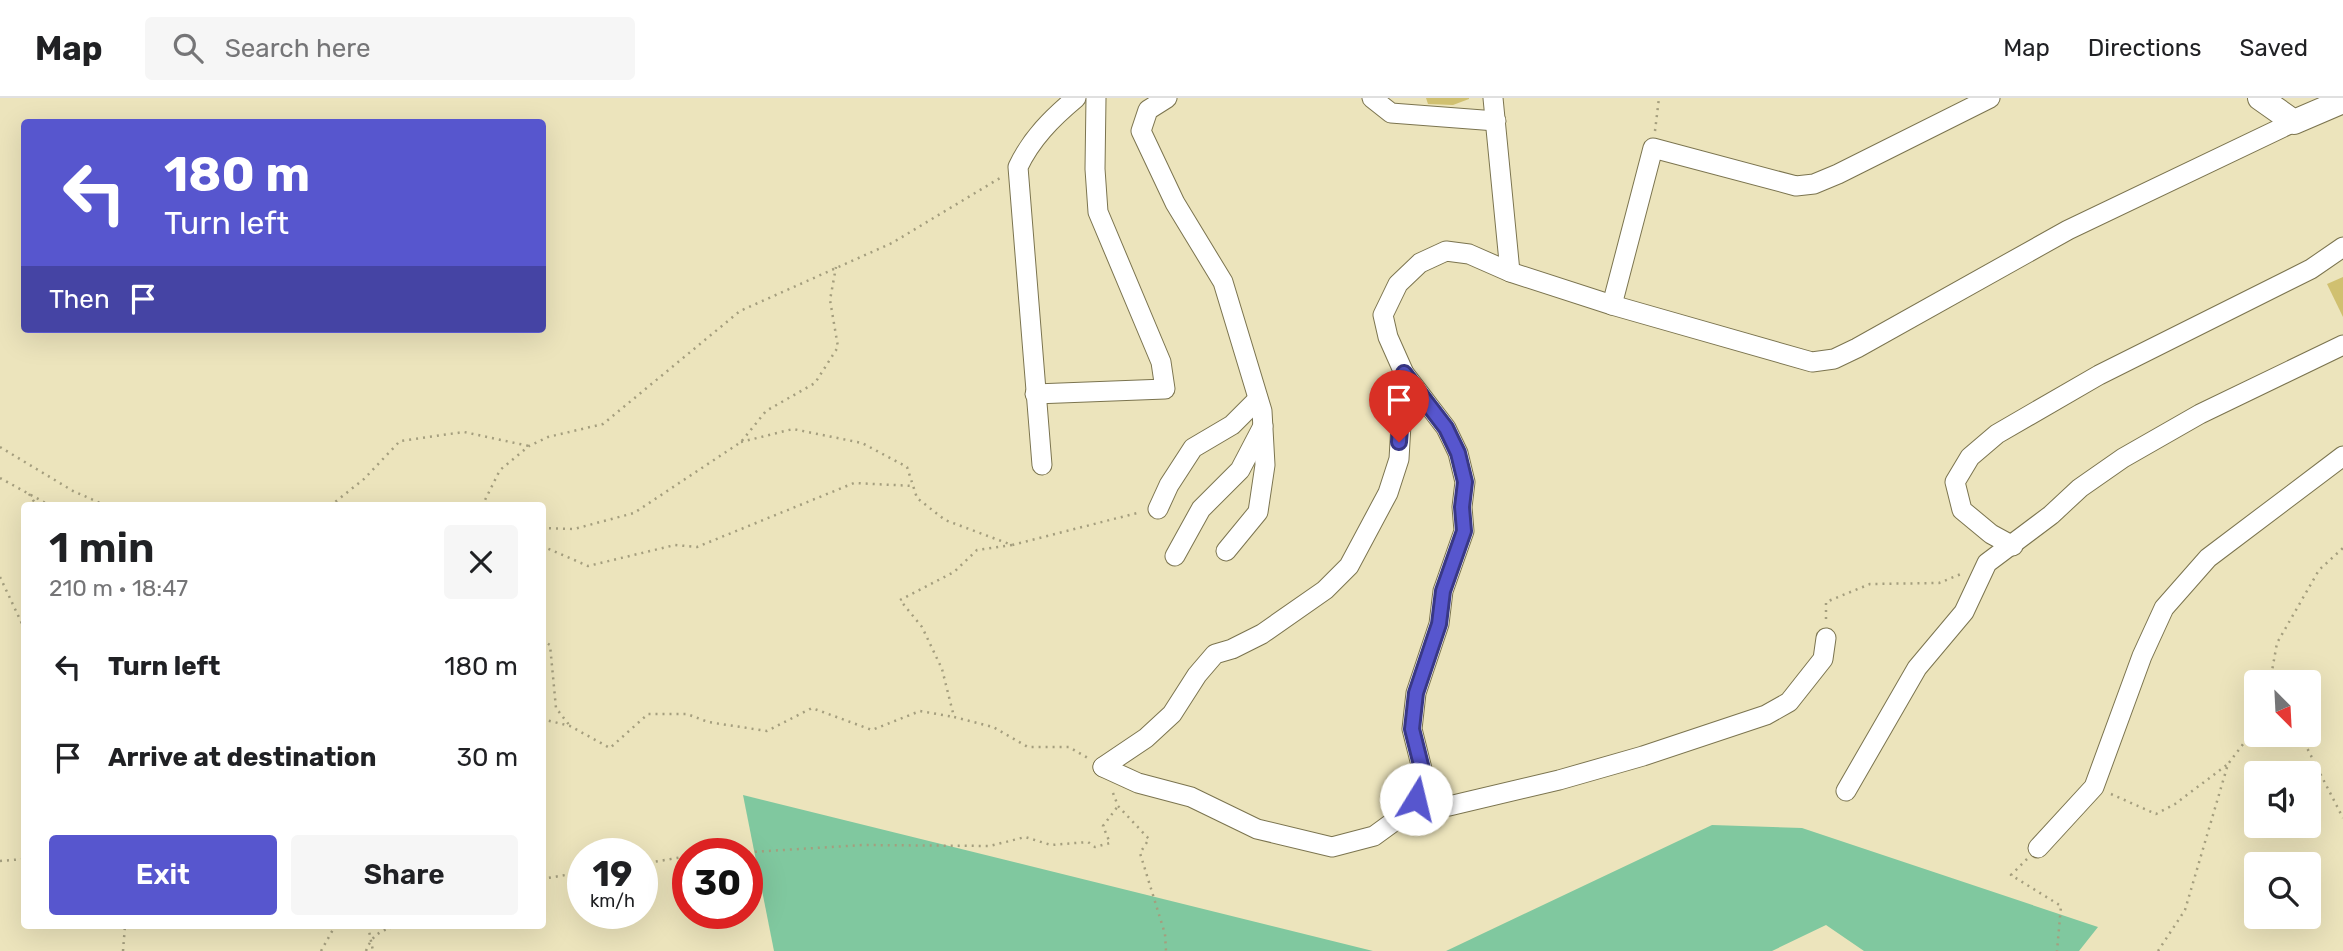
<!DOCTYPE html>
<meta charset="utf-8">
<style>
:root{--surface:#fff;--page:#f6f6f6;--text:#202124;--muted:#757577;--line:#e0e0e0;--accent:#5756ce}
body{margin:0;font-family:Rubik,sans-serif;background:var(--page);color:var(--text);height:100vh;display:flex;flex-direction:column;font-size:26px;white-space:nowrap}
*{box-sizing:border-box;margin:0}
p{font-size:23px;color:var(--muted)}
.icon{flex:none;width:38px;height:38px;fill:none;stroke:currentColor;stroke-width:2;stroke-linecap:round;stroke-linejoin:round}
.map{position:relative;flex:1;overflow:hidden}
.drawer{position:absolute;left:21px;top:404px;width:525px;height:427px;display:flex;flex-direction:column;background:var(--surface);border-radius:7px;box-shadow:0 7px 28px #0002}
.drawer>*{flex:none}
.top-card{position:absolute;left:21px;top:21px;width:525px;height:214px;border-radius:7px;box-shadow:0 7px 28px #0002;background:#5756ce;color:#fff;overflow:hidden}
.needle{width:46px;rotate:156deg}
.fabs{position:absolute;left:2244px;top:572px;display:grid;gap:14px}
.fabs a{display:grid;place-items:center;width:77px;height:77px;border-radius:7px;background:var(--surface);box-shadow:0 7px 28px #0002;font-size:35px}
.speed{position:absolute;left:567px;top:740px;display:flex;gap:14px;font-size:35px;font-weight:700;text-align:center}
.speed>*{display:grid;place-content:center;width:91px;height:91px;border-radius:50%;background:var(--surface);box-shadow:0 7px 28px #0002;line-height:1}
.speed small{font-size:18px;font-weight:400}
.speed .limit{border:10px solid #d22;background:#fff;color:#111}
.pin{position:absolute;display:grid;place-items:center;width:60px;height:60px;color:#fff;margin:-72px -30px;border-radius:50% 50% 50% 0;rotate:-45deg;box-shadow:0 0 7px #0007}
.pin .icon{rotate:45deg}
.me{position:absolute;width:77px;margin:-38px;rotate:9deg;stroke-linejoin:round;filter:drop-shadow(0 0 5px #0008)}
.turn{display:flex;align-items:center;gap:24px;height:147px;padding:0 28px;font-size:32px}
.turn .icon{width:91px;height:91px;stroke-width:2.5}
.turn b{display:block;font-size:49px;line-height:60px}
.then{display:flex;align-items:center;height:66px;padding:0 28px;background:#0003;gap:14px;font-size:26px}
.round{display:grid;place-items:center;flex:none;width:74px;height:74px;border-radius:7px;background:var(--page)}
.summary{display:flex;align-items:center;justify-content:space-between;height:119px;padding:0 28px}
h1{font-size:42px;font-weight:600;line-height:52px}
.action{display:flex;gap:14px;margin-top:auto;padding:14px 28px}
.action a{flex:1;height:80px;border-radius:7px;background:var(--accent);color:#fff;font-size:28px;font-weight:600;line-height:80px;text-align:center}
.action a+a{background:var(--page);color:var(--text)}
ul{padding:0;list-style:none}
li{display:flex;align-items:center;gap:21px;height:91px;padding:0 28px}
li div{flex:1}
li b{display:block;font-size:26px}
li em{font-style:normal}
header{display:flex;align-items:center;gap:42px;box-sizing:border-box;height:98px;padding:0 35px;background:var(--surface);border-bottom:2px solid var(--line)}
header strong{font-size:33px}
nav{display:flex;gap:38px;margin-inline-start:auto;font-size:24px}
.search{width:490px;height:63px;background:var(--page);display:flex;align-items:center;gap:18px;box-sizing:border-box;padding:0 24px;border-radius:7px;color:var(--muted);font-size:26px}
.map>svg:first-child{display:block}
.green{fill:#80c89f}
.building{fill:#d0c070}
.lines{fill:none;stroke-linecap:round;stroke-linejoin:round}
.minor-casing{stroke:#7b744f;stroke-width:21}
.tertiary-casing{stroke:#7b744f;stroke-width:26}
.path{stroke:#a49e7e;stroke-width:2.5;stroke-dasharray:2 5;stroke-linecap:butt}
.minor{stroke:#fff;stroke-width:19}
.tertiary{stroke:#fff;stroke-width:24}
.route-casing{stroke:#393886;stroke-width:18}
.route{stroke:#5756ce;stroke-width:12}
</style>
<header>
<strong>Map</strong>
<div class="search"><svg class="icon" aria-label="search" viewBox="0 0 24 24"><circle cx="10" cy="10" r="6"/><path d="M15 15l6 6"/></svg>Search here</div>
<nav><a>Map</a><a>Directions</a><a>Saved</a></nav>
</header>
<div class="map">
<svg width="2343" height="853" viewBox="0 0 2343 853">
<rect width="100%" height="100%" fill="#ece4bc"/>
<g class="green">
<path d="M743,697L1373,853H774Z"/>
<path d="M1712,727L1802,730L2098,829L2079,853H1864L1826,827L1772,853H1446Z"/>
</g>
<g class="building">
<path d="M1426,0H1469V1L1453,7L1428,6Z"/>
<path d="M2343,179V219L2327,186Z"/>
</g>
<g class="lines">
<g class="minor-casing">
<g id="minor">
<path d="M1167,0L1148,12L1141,33L1175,105L1223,184L1262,313L1265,367L1258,414L1226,453"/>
<path d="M1372,0L1391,15L1496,23"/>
<path d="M1493,0L1510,174"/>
<path d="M1612,207L1653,50L1796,88L1814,86L1838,76L1990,0"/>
<path d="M1035,296L1165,291L1161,264L1098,114L1095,71L1096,0"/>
<path d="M1042,367L1018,69C1031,41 1052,20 1076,0"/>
<path d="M1158,411L1169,387L1193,350L1232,327L1258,301"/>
<path d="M2013,448L1991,436L1962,412L1955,384L1970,359L1997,336L2099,277L2311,171L2343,149"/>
<path d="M1175,458L1201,411L1240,372L1263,328"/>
<path d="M1826,540L1823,561L1789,604L1766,617L1643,658L1559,682L1449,708L1440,707L1433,701L1426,687L1412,631L1416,595L1439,526L1443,493L1464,433L1462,409L1465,384L1458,355L1446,330L1404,275L1388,239L1383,217L1398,186L1420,165L1446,153L1469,156L1510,174L1612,207L1812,264L1834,261L1857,250L2068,132L2294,24"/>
<path d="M1103,669L1146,640L1172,616L1197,577L1215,556L1232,551L1262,536L1325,492L1349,468L1388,395L1399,361L1404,275"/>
<path d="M1103,669L1138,685L1191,699L1257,731L1332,749L1374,738L1407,714L1426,687"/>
<path d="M1846,693L1917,570L1964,514L1987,465L2051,417L2080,390L2123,360L2200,316L2343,247"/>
<path d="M2038,750L2094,689L2142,558L2164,510L2208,460L2343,358"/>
</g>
</g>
<g class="tertiary-casing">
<path id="tertiary" d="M2260,0L2294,24L2343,3"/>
</g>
<g class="path">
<path d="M1655,33L1659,0"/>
<path d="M741,344L793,331L862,345L907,369L917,400L945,422L1012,447L1141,414"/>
<path d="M0,349L73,393L107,408"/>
<path d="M0,380L51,408"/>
<path d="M29,396L37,408"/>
<path d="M330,408L364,381L400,343L464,334L529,348"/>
<path d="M482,408L500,372L529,348L548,339L603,326L740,213L892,145L1000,80"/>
<path d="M542,430L574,431L634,415L741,344L766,313L815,285L838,249L830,202L836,169"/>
<path d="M1012,447L977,452L954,474L900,502L922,529L942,571L954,619L993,629L1028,649H1069L1088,660"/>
<path d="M542,448L588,468L675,447L697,449L854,385L913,388"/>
<path d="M0,479L24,530"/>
<path d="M1826,521V504L1870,486L1939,485L1961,476"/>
<path d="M542,542L550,547L556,610L570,628"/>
<path d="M2270,584L2277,545L2319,472L2343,450"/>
<path d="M542,621L570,628L610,650L648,616H687L708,624L767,633L812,610L872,632L920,613L954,619"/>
<path d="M2293,637L2304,644L2343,720"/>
<path d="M1113,695L1118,708L1149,741L1140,755L1165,836L1166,853"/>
<path d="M2111,696L2156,716L2175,706L2228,666"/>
<path d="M720,756L863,747L990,748L1025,739L1051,747L1088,744L1095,749L1110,745L1103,728L1118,708"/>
<path d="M2027,761L2011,777L2061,808L2057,853"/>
<path d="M0,763L24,761"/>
<path d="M642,766L688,758"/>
<path d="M542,781L583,774"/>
<path d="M368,828L373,853"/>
<path d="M123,853L125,828"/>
<path d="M321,853L335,828"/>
<path d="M366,853C372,837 380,833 396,828"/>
<path d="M2158,853L2185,812L2228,666L2256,629"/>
</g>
<use href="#minor" class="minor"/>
<use href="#tertiary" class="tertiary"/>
</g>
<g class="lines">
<g class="route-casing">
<path id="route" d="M1399,344L1404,275L1446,330L1458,355L1465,384L1462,409L1464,433L1443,493L1439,526L1416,595L1412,631L1426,687L1416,701"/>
</g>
<use href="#route" class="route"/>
</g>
</svg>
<div class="fabs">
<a><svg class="needle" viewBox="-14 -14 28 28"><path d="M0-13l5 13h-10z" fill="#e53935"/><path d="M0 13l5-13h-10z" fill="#757577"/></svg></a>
<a><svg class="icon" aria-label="sound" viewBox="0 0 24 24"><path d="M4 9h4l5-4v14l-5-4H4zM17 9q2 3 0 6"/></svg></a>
<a><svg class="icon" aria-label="search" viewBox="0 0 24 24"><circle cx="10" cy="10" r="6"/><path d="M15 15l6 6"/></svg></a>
</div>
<div class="speed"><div>19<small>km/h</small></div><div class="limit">30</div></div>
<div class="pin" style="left:1399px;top:344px;background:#d93025"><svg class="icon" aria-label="arrive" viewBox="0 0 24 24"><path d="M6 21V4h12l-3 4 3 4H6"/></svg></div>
<svg class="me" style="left:1416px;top:701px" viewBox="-20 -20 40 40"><circle r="19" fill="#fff"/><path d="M0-13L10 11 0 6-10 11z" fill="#5756ce"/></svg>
<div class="top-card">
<div class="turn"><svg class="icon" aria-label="left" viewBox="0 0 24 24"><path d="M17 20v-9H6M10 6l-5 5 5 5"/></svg><div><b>180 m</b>Turn left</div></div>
<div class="then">Then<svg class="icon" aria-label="arrive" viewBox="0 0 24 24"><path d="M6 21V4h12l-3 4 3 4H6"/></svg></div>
</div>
<section class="drawer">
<div class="summary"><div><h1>1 min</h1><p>210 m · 18:47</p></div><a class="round"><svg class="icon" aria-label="close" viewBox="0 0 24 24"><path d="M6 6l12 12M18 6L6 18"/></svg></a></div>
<ul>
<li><svg class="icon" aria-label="left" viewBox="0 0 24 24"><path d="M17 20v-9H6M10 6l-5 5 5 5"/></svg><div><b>Turn left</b></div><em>180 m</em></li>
<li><svg class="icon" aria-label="arrive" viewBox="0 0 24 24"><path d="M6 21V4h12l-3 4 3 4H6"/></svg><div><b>Arrive at destination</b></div><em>30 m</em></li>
</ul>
<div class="action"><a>Exit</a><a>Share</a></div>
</section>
</div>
